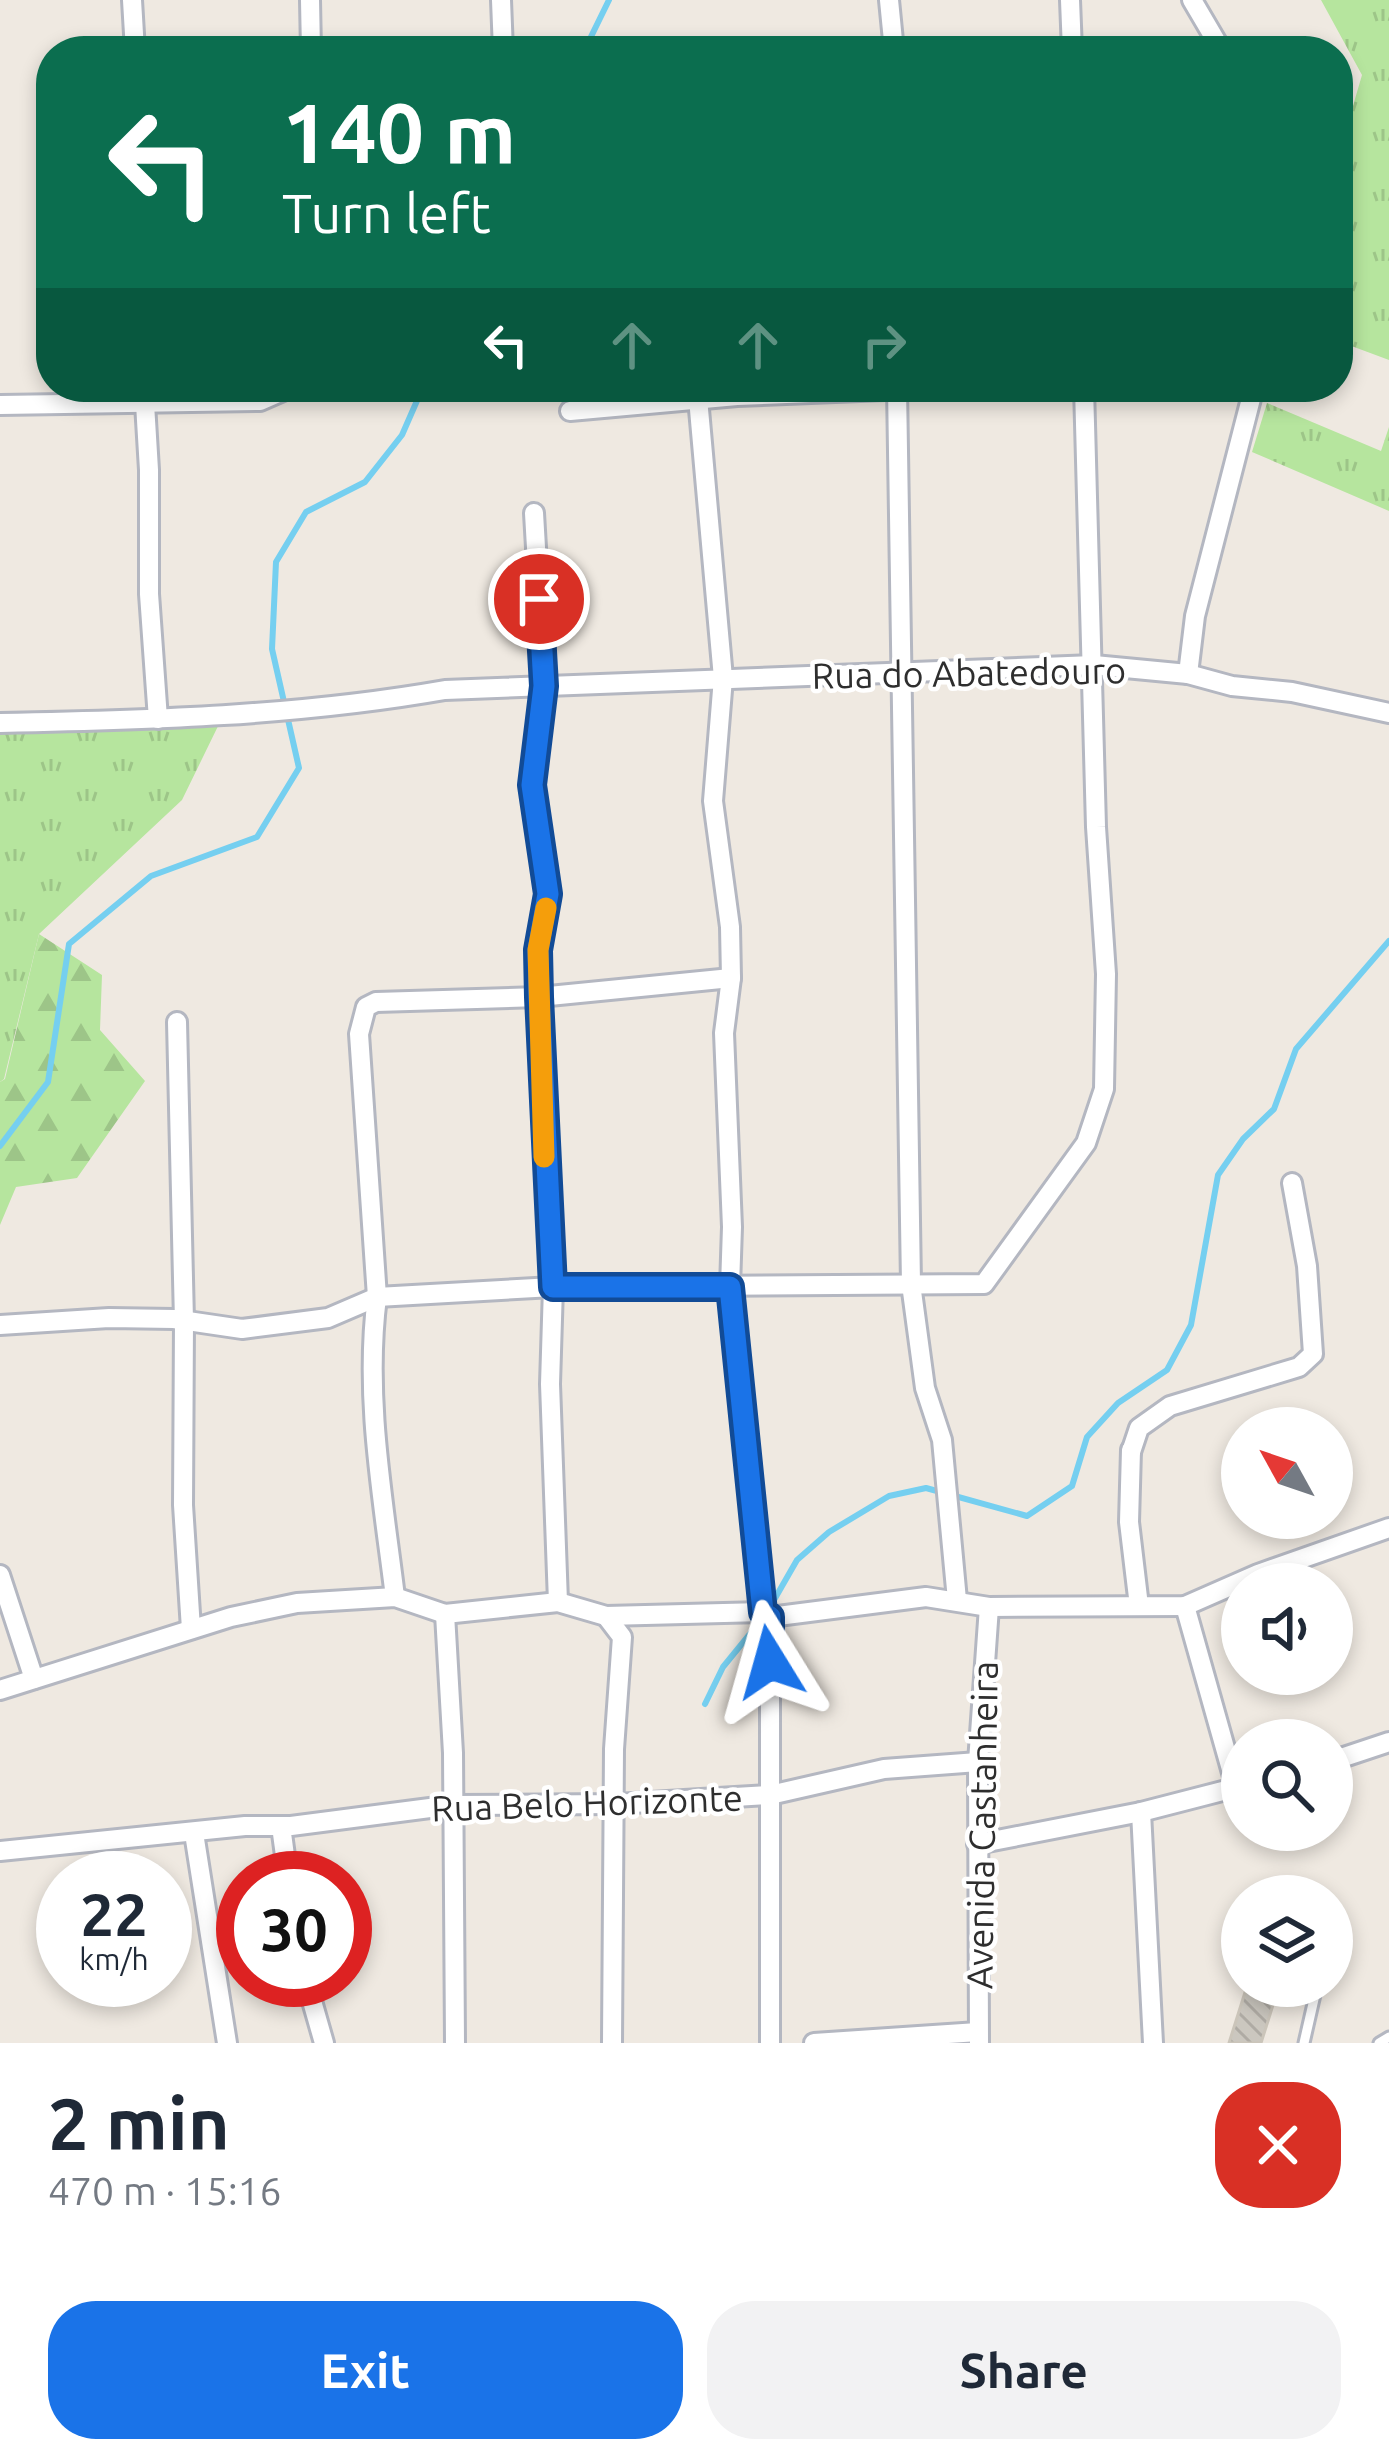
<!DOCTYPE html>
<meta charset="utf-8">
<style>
:root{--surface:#fff;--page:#f2f2f3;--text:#1f2937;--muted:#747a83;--accent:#1a73e8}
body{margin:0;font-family:Ubuntu,sans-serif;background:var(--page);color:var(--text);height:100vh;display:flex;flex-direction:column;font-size:45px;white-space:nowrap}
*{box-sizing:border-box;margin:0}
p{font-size:39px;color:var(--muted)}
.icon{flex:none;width:66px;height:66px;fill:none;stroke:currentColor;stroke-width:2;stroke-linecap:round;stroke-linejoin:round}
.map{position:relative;height:2043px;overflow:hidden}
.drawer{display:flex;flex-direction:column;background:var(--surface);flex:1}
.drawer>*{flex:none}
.guide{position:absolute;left:36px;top:36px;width:1317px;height:366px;border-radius:48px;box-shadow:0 6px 18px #0003;background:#0b6e4f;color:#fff;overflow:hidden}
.needle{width:78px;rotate:310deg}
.controls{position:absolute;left:1221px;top:1407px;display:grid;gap:24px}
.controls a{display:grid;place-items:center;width:132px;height:132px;border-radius:50%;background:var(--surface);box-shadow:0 6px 18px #0003;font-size:60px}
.speed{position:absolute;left:36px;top:1851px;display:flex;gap:24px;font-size:60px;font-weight:700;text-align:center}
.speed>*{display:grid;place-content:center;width:156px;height:156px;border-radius:50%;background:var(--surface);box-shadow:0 6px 18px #0003;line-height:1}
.speed small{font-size:30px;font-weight:400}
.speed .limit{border:18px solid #d22;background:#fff;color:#111}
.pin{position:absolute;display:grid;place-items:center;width:102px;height:102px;color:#fff;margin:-51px;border:6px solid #fff;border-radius:50%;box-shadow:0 3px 12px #0007}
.me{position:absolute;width:132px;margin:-66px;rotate:352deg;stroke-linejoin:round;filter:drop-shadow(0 0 9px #0008)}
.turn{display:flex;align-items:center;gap:42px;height:252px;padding:0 48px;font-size:54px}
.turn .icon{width:156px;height:156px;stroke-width:2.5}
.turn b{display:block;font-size:84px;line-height:102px}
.lanes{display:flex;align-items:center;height:114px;padding:0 48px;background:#0003;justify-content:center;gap:60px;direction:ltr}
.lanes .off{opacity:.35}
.round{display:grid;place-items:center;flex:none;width:126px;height:126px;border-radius:48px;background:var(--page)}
.head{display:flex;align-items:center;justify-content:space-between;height:204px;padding:0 48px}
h1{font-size:72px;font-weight:700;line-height:90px}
.action{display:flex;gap:24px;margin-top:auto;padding:24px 48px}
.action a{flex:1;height:138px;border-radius:48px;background:var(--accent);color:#fff;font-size:48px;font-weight:700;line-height:138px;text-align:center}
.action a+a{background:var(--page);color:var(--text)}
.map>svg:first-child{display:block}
.grass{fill:url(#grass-tufts)}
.forest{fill:url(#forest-firs)}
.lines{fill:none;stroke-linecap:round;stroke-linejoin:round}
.stream{stroke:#75cff0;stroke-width:6}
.building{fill:url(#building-back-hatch);stroke:#cbc5ba;stroke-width:3}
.lane-casing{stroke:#b4b7c1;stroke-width:15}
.street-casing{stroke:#b4b7c1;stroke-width:24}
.lane{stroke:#fff;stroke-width:9}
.street{stroke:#fff;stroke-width:18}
.route-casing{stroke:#114b97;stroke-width:30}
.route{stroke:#1a73e8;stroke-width:21}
.slow{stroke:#f59e0b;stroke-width:21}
.labels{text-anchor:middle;stroke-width:9;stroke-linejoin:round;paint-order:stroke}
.street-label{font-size:36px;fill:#2e2e2e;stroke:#fff}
</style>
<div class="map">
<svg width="1389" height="2043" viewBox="0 0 1389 2043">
<defs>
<pattern id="grass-tufts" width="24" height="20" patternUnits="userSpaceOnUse" patternTransform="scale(3)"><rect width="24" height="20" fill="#b6e59e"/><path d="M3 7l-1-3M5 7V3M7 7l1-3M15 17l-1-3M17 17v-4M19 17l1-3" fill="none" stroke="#9dc588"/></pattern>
<pattern id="forest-firs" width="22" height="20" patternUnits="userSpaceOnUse" patternTransform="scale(3)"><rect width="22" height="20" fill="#b6e59e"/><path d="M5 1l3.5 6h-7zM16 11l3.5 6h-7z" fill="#9dc588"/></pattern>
<pattern id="building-back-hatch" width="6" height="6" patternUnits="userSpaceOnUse" patternTransform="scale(3)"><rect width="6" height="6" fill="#cbc7bf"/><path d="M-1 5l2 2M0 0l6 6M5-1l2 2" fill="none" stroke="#afaba4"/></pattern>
</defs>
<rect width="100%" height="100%" fill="#efe9e1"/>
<g class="grass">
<path d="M1321,0H1389V360L1338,341V157L1362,75Z"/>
<path d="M1267,403L1381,451L1389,427V511L1252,452Z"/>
<path d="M221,720L182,800L39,934L4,1079L0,1082V730Z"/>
</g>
<path class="forest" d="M39,934L102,975L100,1030L145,1081L77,1178L16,1187L0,1225V1082L5,1079Z"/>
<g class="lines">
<g class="stream">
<path d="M584,51L609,0"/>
<path d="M0,1146L48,1082L69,944L151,876L257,837L299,768L272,649L276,562L306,512L365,482L402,435L423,387"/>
<path d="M770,1607L797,1560L829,1532L889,1496L926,1488L1027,1516L1072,1486L1087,1437L1118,1403L1167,1370L1191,1325L1218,1175L1243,1139L1274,1109L1296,1049L1389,941"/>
<path d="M705,1704L723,1667L763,1618"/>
</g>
</g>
<path class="building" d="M1247,1986H1279L1261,2043H1229Z"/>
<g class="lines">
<g class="lane-casing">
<g id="lane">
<path d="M1304,2043L1317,1986"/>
<path d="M1379,2043L1389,2037"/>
</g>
</g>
<g class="street-casing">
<g id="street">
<path d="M132,0L135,51"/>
<path d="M310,0L311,51"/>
<path d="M501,0L503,51"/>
<path d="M889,0L894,51"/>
<path d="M1070,0L1072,51"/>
<path d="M1192,0L1222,51"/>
<path d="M144,387L149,470V594L158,719"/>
<path d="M697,387L723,678L713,801L730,927L731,978L724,1033L732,1227L730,1287L763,1612"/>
<path d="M897,387L911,1284L925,1388L942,1440L957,1600"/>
<path d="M0,405L260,401L292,387"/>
<path d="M570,411L737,396L959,387"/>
<path d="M534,513L544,686L532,785L548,894L538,950L539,997L553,1287L550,1384L558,1602"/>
<path d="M1188,674L1195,616L1254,387"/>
<path d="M0,723C150,720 297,716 445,690L1094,665L1188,674L1232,686L1292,692L1389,713"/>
<path d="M177,1022L184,1321L183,1505L191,1629"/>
<path d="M0,1325L109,1318L174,1319L242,1329L328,1318L377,1297L553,1287L984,1284L1086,1143L1104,1089L1106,974L1096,827L1084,387"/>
<path d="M1131,1450L1129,1522L1139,1606"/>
<path d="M1131,1452L1139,1428L1170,1406L1299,1367L1313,1354L1307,1266L1292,1183"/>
<path d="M0,1575L34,1679"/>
<path d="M395,1597C383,1498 364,1397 377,1297L359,1034L366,1007L376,1002L539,997L731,978"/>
<path d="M1185,1606L1236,1787"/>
<path d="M445,1614L453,1753L455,2043"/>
<path d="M606,1616L622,1637L614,1749L612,2043"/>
<path d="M0,1690L231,1617L297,1603L395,1597L445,1614L558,1602L606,1616L763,1612L770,1617L926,1597L989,1607L1185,1606L1258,1574L1389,1528"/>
<path d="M1332,1761L1389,1742"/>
<path d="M1141,1812L1153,2043"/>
<path d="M281,1826L288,1878"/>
<path d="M194,1833L227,2043"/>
<path d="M977,1844L1141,1812L1242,1786"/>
<path d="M0,1851L245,1826H291L453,1805L616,1804L770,1795L884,1769L978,1762"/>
<path d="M306,1980L324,2043"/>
<path d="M770,2043V1617"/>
<path d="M814,2043L978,2032"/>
<path d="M979,2043L978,1762L989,1607"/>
</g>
</g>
<use href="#lane" class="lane"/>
<use href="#street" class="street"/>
</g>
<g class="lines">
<g class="route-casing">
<path id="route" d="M539,599L544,686L532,785L548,894L538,950L539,997L553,1287H730L763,1612L770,1617V1662"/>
</g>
<use href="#route" class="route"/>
<path class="slow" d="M544,1157L538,950L546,908"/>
</g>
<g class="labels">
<g class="street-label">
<text transform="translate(969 673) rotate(-1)" y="13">Rua do Abatedouro</text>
<text transform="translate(587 1803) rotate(-2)" y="13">Rua Belo Horizonte</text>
<text transform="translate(982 1825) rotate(-89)" y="13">Avenida Castanheira</text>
</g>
</g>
</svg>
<div class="controls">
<a><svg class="needle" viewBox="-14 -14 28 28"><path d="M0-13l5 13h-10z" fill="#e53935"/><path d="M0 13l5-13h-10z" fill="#747a83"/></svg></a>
<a><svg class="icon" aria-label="sound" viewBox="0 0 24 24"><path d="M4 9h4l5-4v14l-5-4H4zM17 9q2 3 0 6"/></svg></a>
<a><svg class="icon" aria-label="search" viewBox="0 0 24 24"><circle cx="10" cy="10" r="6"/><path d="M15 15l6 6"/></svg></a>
<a><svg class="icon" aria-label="layers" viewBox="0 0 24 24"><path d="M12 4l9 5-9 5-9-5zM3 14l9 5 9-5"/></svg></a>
</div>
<div class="speed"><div>22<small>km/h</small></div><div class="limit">30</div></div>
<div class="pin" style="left:539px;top:599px;background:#d93025"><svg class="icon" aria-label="arrive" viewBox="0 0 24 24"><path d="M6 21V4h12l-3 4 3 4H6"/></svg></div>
<svg class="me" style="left:770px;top:1662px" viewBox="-20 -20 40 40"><path d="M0-17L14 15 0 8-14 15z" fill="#1a73e8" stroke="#fff" stroke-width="4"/></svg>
<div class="guide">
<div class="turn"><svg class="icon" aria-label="left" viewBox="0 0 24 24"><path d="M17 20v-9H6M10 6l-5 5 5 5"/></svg><div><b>140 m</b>Turn left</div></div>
<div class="lanes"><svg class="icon" aria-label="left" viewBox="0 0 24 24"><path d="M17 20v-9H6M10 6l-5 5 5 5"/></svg><svg class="icon off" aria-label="ahead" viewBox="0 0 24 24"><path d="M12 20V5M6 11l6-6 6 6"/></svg><svg class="icon off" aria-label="ahead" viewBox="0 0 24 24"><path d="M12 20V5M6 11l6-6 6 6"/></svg><svg class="icon off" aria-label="right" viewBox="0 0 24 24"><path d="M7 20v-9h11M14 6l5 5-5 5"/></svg></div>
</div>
</div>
<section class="drawer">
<div class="head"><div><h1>2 min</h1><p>470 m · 15:16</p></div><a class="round" style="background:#d93025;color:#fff"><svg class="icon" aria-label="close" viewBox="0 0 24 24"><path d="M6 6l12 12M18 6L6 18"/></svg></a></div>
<div class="action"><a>Exit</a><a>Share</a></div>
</section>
